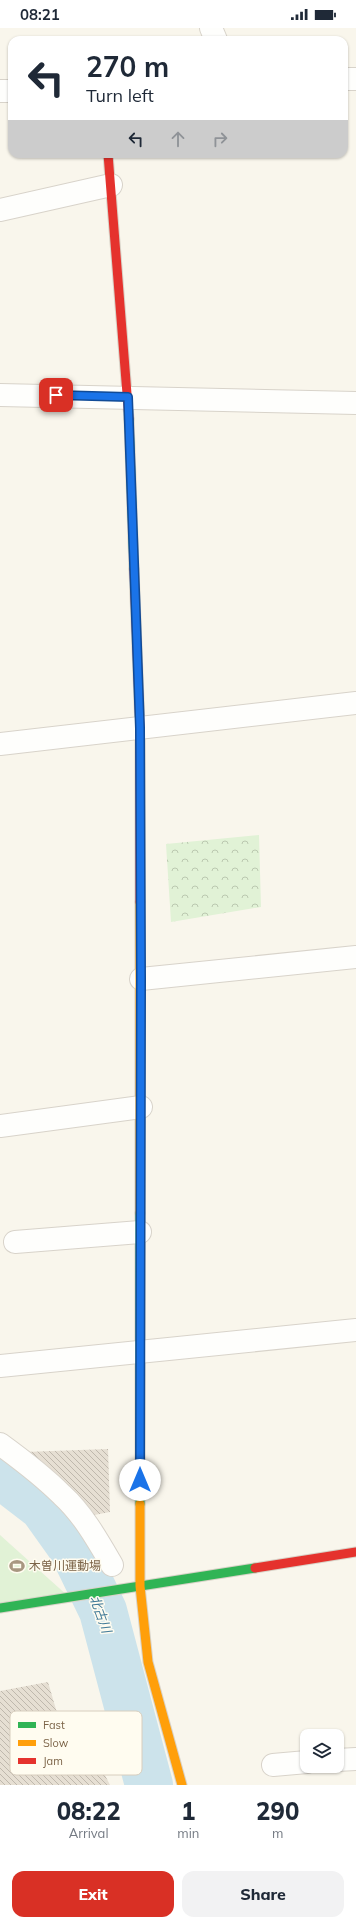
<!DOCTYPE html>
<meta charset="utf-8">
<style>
:root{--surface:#fff;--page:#f2f2f3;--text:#1f2937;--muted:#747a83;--accent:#d93025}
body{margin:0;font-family:Mulish,"Noto Sans JP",sans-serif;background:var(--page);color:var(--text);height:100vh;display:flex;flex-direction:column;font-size:15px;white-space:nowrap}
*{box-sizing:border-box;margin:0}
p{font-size:13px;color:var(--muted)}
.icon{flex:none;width:22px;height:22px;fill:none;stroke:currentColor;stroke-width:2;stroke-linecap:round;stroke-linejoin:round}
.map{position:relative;height:1757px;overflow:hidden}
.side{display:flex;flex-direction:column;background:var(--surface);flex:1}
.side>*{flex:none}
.guide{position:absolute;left:8px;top:8px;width:340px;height:122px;border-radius:12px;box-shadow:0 1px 3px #0004;background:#fff;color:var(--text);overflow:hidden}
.tools{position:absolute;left:300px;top:1701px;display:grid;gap:8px}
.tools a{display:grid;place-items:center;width:44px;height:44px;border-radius:8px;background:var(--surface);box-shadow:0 1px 3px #0004;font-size:20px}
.pin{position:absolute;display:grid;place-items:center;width:34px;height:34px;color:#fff;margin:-17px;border-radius:8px;box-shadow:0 2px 6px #0006}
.me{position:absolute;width:44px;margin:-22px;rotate:0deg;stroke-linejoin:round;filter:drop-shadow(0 0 3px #0008)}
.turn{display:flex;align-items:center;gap:14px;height:84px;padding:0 12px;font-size:18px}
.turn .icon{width:52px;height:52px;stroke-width:2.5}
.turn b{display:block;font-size:28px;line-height:34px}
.lanes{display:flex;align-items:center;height:38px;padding:0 12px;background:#0003;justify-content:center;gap:20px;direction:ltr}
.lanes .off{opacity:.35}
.eta{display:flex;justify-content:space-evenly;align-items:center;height:68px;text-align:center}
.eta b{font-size:24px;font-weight:800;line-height:28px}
.cta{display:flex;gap:8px;margin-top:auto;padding:8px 12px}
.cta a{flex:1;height:46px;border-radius:12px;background:var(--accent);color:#fff;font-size:16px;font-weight:800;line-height:46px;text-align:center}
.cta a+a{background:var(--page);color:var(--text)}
.status{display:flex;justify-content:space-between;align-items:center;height:28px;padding:0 20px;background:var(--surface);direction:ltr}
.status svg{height:11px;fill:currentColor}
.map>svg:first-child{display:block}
.grass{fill:#e1f2d6}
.forest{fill:url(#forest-crowns)}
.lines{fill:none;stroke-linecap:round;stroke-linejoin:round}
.river{stroke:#cce3eb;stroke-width:48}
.building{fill:url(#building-back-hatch)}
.street-casing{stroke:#d8d3ca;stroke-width:24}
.fast-casing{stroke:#d8d2c7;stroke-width:11}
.slow-casing{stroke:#d8d2c7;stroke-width:11}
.jam-casing{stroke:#d8d2c7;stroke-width:11}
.street{stroke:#fefefc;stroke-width:22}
.fast{stroke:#30b455;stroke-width:9}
.slow{stroke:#ff9f0a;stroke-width:9}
.jam{stroke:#e5322d;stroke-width:9}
.route-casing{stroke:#114b97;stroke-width:10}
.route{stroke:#1a73e8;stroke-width:7}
.labels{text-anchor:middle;stroke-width:3;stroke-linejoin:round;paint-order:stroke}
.poi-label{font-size:12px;fill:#7c6448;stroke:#fffcf0;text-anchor:start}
.water-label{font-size:13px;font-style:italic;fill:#427b98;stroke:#fffcf0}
.key{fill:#fffcf0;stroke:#d8cebe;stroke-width:1}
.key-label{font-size:11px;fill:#7c6448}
</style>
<div class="status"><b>08:21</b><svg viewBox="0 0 49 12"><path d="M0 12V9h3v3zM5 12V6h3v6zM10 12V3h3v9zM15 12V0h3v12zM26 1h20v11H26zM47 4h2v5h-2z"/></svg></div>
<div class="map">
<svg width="356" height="1757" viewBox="0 0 356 1757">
<defs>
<pattern id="forest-crowns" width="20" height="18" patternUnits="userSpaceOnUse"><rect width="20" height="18" fill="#e1f2d6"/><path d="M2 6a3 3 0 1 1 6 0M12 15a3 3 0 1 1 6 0" fill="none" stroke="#bbc8b0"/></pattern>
<pattern id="building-back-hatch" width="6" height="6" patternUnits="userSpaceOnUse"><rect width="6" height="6" fill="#e6dfd3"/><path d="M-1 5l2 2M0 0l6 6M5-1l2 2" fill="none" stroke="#bfb8ad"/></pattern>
</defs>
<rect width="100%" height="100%" fill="#f9f6ec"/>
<path class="grass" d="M0,1507L69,1569L0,1580Z"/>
<path class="forest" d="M259,807L261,879L171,894L166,816Z"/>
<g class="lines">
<path class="river" d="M0,1446L43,1479L73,1521L103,1583L149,1757"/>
</g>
<g class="building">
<path d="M108,1421L110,1484L89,1488L24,1424Z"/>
<path d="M48,1654L60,1695L81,1700L110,1757H0V1663Z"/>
</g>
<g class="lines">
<g class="street-casing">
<g id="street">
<path d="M211,0L216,12"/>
<path d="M344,51H356"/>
<path d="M0,63H12"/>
<path d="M0,182L111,157"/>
<path d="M0,367L356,375"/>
<path d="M0,716L356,675"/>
<path d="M141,951L356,929"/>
<path d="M0,1098L141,1079"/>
<path d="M15,1214L140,1204"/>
<path d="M0,1338L356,1302"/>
<path d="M0,1416C22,1432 43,1448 62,1467C83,1486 98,1513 112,1537"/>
<path d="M337,1732L356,1731"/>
<path d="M273,1737L307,1734"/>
</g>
</g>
<g class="fast-casing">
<g id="fast">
<path d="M129,391L134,541"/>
<path d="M140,1185V1476"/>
<path d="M0,1580L255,1540"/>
</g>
</g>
<g class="slow-casing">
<g id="slow">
<path d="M140,874V1185"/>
<path d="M140,1476V1558L148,1634L182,1757"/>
</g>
</g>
<g class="jam-casing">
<g id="jam">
<path d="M108,126L129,391"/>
<path d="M134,541L140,700V874"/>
<path d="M255,1540L356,1524"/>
</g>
</g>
<use href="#street" class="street"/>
<use href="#fast" class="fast"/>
<use href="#slow" class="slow"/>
<use href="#jam" class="jam"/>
</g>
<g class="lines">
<g class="route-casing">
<path id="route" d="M56,367L128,369L140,700L141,951L140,1452"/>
</g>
<use href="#route" class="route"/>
</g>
<defs>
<g id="stadium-bare" transform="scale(1.2)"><path d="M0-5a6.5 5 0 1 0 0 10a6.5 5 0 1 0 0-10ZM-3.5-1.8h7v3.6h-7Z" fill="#a89781" stroke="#fffcf0" stroke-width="2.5" paint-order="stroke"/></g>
</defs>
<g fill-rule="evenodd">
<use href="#stadium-bare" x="17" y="1538"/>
</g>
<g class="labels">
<g class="poi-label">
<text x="29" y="1542">木曽川運動場</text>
</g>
<g class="water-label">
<text transform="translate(101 1586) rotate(70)" y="5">北古川</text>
</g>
</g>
<rect x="10" y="1683" width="132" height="64" rx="6" class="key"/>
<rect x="18" y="1694" width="18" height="6" fill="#30b455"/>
<rect x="18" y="1712" width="18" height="6" fill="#ff9f0a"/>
<rect x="18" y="1730" width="18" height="6" fill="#e5322d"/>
<g class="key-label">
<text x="43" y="1701">Fast</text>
<text x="43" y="1719">Slow</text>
<text x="43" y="1737">Jam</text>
</g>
</svg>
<div class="tools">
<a><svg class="icon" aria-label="layers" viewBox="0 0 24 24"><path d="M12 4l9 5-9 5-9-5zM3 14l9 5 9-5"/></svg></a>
</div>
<div class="pin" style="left:56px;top:367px;background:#d93025"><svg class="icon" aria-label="arrive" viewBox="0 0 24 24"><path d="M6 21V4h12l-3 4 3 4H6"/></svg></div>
<svg class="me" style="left:140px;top:1452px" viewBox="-20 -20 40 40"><circle r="19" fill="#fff"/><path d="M0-13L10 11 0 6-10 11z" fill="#1a73e8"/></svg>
<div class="guide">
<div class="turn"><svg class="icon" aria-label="left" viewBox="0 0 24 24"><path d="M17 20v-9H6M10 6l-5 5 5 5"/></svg><div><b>270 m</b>Turn left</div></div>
<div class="lanes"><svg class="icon" aria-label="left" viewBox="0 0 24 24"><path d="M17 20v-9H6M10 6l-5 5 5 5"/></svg><svg class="icon off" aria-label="ahead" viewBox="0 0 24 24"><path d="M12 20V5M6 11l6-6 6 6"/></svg><svg class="icon off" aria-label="right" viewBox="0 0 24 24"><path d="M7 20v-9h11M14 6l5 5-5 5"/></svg></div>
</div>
</div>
<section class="side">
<div class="eta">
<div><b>08:22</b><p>Arrival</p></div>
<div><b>1</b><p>min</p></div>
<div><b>290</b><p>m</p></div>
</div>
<div class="cta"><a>Exit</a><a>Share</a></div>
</section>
